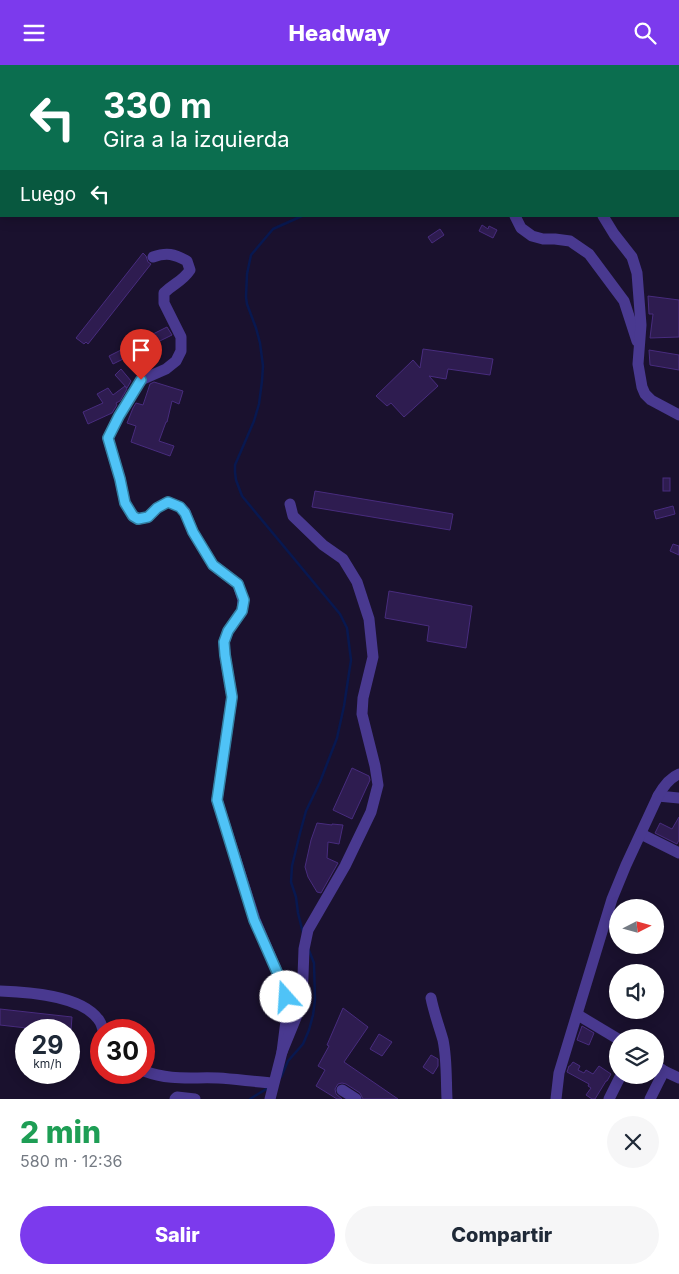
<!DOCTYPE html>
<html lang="es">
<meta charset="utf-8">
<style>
:root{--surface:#fff;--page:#f6f6f7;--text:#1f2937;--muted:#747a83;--accent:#7c3aed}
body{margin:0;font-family:Inter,sans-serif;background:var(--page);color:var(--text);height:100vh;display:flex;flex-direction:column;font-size:19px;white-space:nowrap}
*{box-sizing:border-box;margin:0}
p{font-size:16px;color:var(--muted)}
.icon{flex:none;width:28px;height:28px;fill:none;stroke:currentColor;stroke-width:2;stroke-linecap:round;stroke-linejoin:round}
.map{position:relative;height:1034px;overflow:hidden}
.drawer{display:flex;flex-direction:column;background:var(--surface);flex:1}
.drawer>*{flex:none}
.hud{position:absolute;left:0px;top:0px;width:680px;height:152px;box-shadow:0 2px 12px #0003;background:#0b6e4f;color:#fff;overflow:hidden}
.needle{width:32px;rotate:84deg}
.controls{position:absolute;left:609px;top:834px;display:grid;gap:10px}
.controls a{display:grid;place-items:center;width:55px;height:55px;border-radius:50%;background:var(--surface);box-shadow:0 2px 12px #0003;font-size:25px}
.speed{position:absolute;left:15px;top:954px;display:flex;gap:10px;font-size:25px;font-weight:700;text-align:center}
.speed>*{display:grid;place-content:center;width:65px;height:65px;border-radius:50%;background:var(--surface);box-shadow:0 2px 12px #0003;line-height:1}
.speed small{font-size:12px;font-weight:400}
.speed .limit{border:8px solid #d22;background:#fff;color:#111}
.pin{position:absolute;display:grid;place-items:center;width:42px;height:42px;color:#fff;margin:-51px -21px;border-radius:50% 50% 50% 0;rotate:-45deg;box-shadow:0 0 5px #0007}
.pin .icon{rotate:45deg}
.me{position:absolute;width:55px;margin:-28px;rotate:341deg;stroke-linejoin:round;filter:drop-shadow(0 0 4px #0008)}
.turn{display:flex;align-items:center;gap:18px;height:105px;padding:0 20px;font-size:22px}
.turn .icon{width:65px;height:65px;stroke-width:2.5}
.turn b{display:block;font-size:35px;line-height:42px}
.then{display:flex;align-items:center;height:48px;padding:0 20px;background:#0003;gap:10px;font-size:19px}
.round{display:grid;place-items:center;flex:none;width:52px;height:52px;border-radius:26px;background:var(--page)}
.summary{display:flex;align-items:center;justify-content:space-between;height:85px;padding:0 20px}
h1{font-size:30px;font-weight:800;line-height:38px;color:#1e9e55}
.button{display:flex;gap:10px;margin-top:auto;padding:10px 20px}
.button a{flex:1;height:58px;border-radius:30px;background:var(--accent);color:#fff;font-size:20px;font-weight:800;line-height:58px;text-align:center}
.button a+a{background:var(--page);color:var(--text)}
header{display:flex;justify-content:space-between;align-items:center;height:65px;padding:0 20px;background:var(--accent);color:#fff;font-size:22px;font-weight:800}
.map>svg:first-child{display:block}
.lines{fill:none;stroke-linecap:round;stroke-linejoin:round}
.stream{stroke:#081850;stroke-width:2.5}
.building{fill:#2e1c50;stroke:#482c7e}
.minor{stroke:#493990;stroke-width:11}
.route-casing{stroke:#337fa1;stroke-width:12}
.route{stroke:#4fc3f7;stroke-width:9}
</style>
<header><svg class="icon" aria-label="menu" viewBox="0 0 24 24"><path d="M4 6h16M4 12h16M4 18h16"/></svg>Headway<svg class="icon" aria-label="search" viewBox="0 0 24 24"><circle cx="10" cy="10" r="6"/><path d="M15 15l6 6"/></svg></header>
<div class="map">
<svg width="679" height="1034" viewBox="0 0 679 1034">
<rect width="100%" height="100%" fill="#1a112e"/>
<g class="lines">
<g class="stream">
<path d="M439,1V0"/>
<path d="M302,151L273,164L251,190L247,209L246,232L247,239L256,263L260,278L263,301L262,316L259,339L254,356L235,400V407L236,415L242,431L340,549L347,563L351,595L344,641L337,673L320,717L306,746L300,768L292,801L291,817L296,832L298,848L303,868"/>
<path d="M281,1012L288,996L303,979L309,965L313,950L315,935L314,898L308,883"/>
<path d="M250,1034L268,1023"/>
</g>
</g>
<g class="building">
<path d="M482,160L488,164L489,161L497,165L493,173L479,166Z"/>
<path d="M440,164L444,170L432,178L428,172Z"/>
<path d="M143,188L146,191L148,197L151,199L88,279L86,277L84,279L76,273Z"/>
<path d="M648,231L679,235V272L650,273L653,249H649Z"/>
<path d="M167,262L172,270L113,299L109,291Z"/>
<path d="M423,284L493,294L490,310L448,304L446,314L429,311L438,321L404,352L391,338L387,341L376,331L413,295L420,303Z"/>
<path d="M649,285L679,290V305L650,300Z"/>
<path d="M121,304L131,316L127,323L115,310Z"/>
<path d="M154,317L183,326L179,339L172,336L167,357H166L159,376L174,381L170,391L131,377L136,361L127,358L133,343L136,338L143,340L150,319Z"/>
<path d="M125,321L127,324L120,336L116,338L117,340L112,348L88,359L83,347L103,338L97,329L108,323L113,330Z"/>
<rect x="663" y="413" width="7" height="13"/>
<path d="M315,426L453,449L450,465L312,442Z"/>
<path d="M673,441L675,449L656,454L654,446Z"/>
<path d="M673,479L679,481V490L670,486Z"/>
<path d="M389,526L472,541L466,583L427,576L429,561L385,553Z"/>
<path d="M352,703L369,711L370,715L352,754L333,745Z"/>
<path d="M679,752V775L677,779L655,768L660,758L672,764Z"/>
<path d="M317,758L332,760V759L343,760L339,779L328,777L327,793L338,798L321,828L317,827L308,812L305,802L311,775Z"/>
<path d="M343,943L368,962L344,997L398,1034H363L360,1028L346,1019L342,1018L338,1019L335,1024L336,1029L342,1034H337L316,1021L325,1005L318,1001L329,981L327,980Z"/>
<path d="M0,944L72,952L71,965H44L0,960Z"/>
<path d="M582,961L594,968L589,980L577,975Z"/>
<path d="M379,969L392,977L382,991L370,984Z"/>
<path d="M431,990L438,994V1001L433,1009L423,1002Z"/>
<path d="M573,997L580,1001L578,1005L584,1008L586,1005L593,1009L599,1001L611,1009L607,1016H606L595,1034H592L586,1030L591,1023L588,1021L589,1019L567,1007L569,1001H570Z"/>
</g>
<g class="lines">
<g class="minor">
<path d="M515,151L521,163L532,171L543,174H555L570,176L589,189L624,236L637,276"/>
<path d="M603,151L614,169L632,192L637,208L641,260L638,299L642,322L645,329L651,335L679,350"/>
<path d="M153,192C167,187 174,189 187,196L190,205C182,217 174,218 164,228V238L181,272V286L176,296L166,304L141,315L119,351L108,373L120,414L125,438L133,451L138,454L148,452L157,443L168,437L180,442L185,447L193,467L213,500L238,519L243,535L242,546L228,566L224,577L225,590L232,632L217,735L255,855L281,916L286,932L287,948L282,987"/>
<path d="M658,731L679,733"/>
<path d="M641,769L679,788"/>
<path d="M0,926C28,927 80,930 98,954C101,957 102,961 103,965"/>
<path d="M431,933C434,948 439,961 443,975C447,994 446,1015 447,1034"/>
<path d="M578,950L618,974"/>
<path d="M655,999L664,1006L679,1013"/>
<path d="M144,1006C171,1016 191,1012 218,1013C236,1014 255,1017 273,1018"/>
<path d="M342,1025L356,1034"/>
<path d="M175,1034L177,1032L195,1034"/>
<path d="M270,1034L282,987L302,938L304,884L308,865L345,801L371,747L378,720L375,701L362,649L363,633L373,592L369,554L357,517L343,494L323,480L293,451L290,439"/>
<path d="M556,1034L559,1008L612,834L626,800L658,731C663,722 669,713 679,709"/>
<path d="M609,1034L621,1010"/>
<path d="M650,1034L664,1006"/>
</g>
</g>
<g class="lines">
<g class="route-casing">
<path id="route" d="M141,315L119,351L108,373L120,414L125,438L133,451L138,454L148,452L157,443L168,437L180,442L185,448L193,467L213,500L238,519L244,535L242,546L228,566L224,577L225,590L232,632L217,735L254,855L281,916L286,932"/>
</g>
<use href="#route" class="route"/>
</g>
</svg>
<div class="controls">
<a><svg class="needle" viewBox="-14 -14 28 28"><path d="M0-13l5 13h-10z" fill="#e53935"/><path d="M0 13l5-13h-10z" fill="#747a83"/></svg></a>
<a><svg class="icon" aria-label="sound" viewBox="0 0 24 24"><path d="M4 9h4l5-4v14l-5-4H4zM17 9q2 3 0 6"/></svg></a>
<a><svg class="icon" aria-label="layers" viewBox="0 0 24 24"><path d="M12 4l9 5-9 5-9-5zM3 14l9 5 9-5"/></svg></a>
</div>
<div class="speed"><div>29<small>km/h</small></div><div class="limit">30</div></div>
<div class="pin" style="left:141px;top:315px;background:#d93025"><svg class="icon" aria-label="arrive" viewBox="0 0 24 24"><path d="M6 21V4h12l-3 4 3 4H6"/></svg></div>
<svg class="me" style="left:286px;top:932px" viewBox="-20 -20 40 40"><circle r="19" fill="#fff"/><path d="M0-13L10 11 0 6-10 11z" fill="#4fc3f7"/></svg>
<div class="hud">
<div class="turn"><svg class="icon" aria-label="left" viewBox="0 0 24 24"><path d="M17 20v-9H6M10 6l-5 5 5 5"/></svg><div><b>330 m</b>Gira a la izquierda</div></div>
<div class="then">Luego<svg class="icon" aria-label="left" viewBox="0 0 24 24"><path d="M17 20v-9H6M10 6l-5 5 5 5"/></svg></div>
</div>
</div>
<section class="drawer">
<div class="summary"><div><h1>2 min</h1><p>580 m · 12:36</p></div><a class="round"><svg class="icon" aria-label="close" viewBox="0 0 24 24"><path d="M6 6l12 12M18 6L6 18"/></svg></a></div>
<div class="button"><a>Salir</a><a>Compartir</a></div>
</section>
